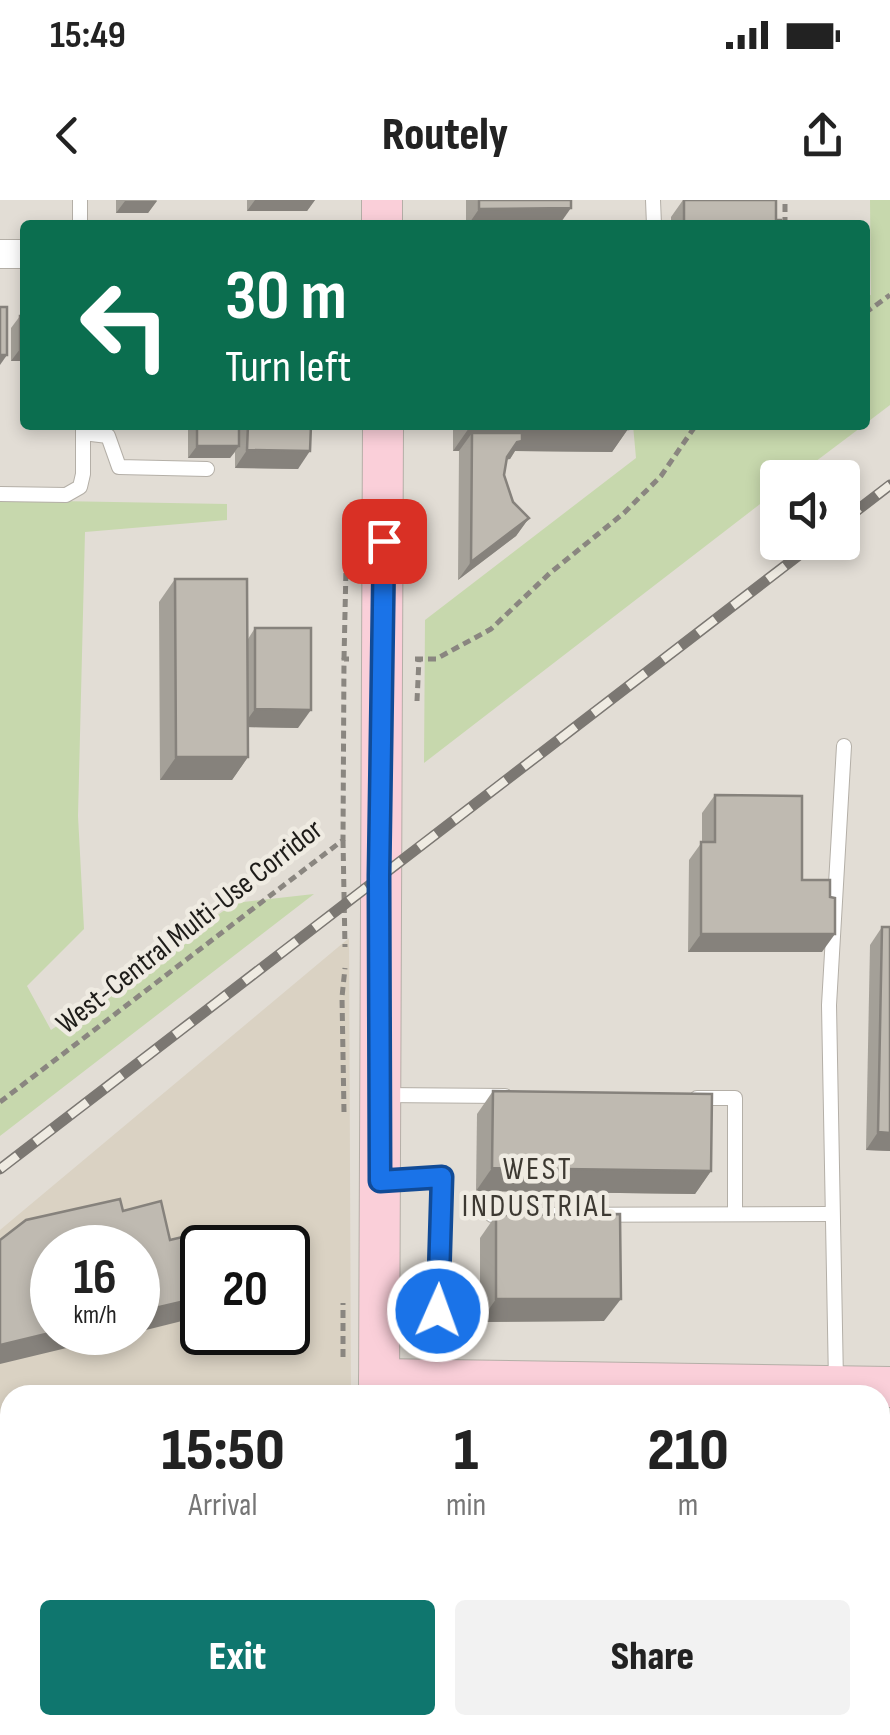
<!DOCTYPE html>
<style>
:root{--surface:#fff;--page:#f2f2f2;--text:#222;--muted:#767676;--accent:#0f766e}
body{margin:0;font-family:"Sofia Sans Condensed",sans-serif;background:var(--page);color:var(--text);height:100vh;display:flex;flex-direction:column;font-size:38px;white-space:nowrap}
*{box-sizing:border-box;margin:0}
p{font-size:32px;color:var(--muted)}
.icon{flex:none;width:55px;height:55px;fill:none;stroke:currentColor;stroke-width:2;stroke-linecap:round;stroke-linejoin:round}
.map{position:relative;flex:1;overflow:hidden}
.panel{position:absolute;left:0px;top:1185px;width:890px;height:350px;display:flex;flex-direction:column;background:var(--surface);border-radius:30px 30px 0 0;box-shadow:0 5px 15px #0003}
.panel>*{flex:none}
.hud{position:absolute;left:20px;top:20px;width:850px;height:210px;border-radius:10px;box-shadow:0 5px 15px #0003;background:#0b6e4f;color:#fff;overflow:hidden}
.fabs{position:absolute;left:760px;top:260px;display:grid;gap:20px}
.fabs a{display:grid;place-items:center;width:100px;height:100px;border-radius:10px;background:var(--surface);box-shadow:0 5px 15px #0003;font-size:50px}
.speed{position:absolute;left:30px;top:1025px;display:flex;gap:20px;font-size:50px;font-weight:700;text-align:center}
.speed>*{display:grid;place-content:center;width:130px;height:130px;border-radius:50%;background:var(--surface);box-shadow:0 5px 15px #0003;line-height:1}
.speed small{font-size:25px;font-weight:400}
.speed .limit{border:5px solid #111;border-radius:15px;background:#fff;color:#111}
.pin{position:absolute;display:grid;place-items:center;width:85px;height:85px;color:#fff;margin:-42px;border-radius:20px;box-shadow:0 5px 15px #0006}
.me{position:absolute;width:110px;margin:-55px;rotate:2deg;stroke-linejoin:round;filter:drop-shadow(0 0 8px #0008)}
.turn{display:flex;align-items:center;gap:35px;height:210px;padding:0 40px;font-size:45px}
.turn .icon{width:130px;height:130px;stroke-width:2.5}
.turn b{display:block;font-size:70px;line-height:85px}
.eta{display:flex;justify-content:space-evenly;align-items:center;height:170px;text-align:center}
.eta b{font-size:60px;font-weight:800;line-height:70px}
.button{display:flex;gap:20px;margin-top:auto;padding:20px 40px}
.button a{flex:1;height:115px;border-radius:10px;background:var(--accent);color:#fff;font-size:40px;font-weight:800;line-height:115px;text-align:center}
.button a+a{background:var(--page);color:var(--text)}
.status{display:flex;justify-content:space-between;align-items:center;height:70px;padding:0 50px;background:var(--surface);direction:ltr}
.status svg{height:28px;fill:currentColor}
header{display:flex;justify-content:space-between;align-items:center;height:130px;padding:0 40px;background:var(--surface);font-size:45px;font-weight:800}
.map>svg:first-child{display:block}
.built{fill:#dad2c3;fill-rule:evenodd}
.green{fill:#c7d8ad}
.lines{fill:none;stroke-linecap:round;stroke-linejoin:round}
.lane-casing{stroke:#b4afa7;stroke-width:16}
.street-casing{stroke:#b4afa7;stroke-width:30}
.secondary-casing{stroke:#b4afa7;stroke-width:42}
.path{stroke:#8a8680;stroke-width:5;stroke-dasharray:8 5;stroke-linecap:butt}
.lane{stroke:#fff;stroke-width:14}
.street{stroke:#fff;stroke-width:28}
.secondary{stroke:#facfd9;stroke-width:40}
.rail-casing{stroke:#7b7772;stroke-width:11}
.rail{stroke:#efebe2;stroke-width:8;stroke-dasharray:22;stroke-linecap:butt}
.wall{fill:#a4a098}
.shaded-wall{fill:#86827c}
.building{fill:#bfbab1;stroke:#86827c;stroke-width:2.5}
.route-casing{stroke:#114b97;stroke-width:25}
.route{stroke:#1a73e8;stroke-width:18}
.labels{text-anchor:middle;stroke-width:9;stroke-linejoin:round;paint-order:stroke}
.street-label{font-size:30px;fill:#1e1c19;stroke:#efebe2}
.neighbourhood-label{font-size:32px;letter-spacing:2.5px;fill:#3d3932;stroke:#efebe2}
</style>
<div class="status"><b>15:49</b><svg viewBox="0 0 49 12"><path d="M0 12V9h3v3zM5 12V6h3v6zM10 12V3h3v9zM15 12V0h3v12zM26 1h20v11H26zM47 4h2v5h-2z"/></svg></div>
<header><svg class="icon" aria-label="back" viewBox="0 0 24 24"><path d="M15 5l-7 7 7 7"/></svg>Routely<svg class="icon" aria-label="share" viewBox="0 0 24 24"><path d="M12 15V3M7 8l5-5 5 5M5 13v7h14v-7"/></svg></header>
<div class="map">
<svg width="890" height="1535" viewBox="0 0 890 1535">
<rect width="100%" height="100%" fill="#e2ddd5"/>
<path class="built" d="M349,738L351,1195H10V1525H352V1535H0V1030ZM52,1048H138V1132H52ZM202,1048H288V1132H202Z"/>
<g class="green">
<path d="M870,0H890V205L865,224V96L871,95Z"/>
<path d="M633,225H864L795,277L778,278L777,291L424,563L425,420L636,258Z"/>
<path d="M0,300L227,304V320L85,332L78,616L84,729L27,786L51,830L235,703L314,694L0,936Z"/>
</g>
<g class="lines">
<g class="lane-casing">
<g id="lane">
<path d="M80,0V25"/>
<path d="M653,0L654,25"/>
<path d="M83,233L108,236L119,267L207,269"/>
<path d="M0,294L66,295L80,287L83,274V225"/>
<path d="M382,895L505,896"/>
<path d="M697,898H735V1014"/>
<path d="M385,981L442,977L438,1111"/>
<path d="M492,1015L831,1014"/>
<path d="M836,1182L829,805L844,546"/>
<path d="M816,1535V1525"/>
</g>
</g>
<g class="street-casing">
<g id="street">
<path d="M0,54H25"/>
<path d="M618,1525V1535"/>
</g>
</g>
<g class="secondary-casing">
<g id="secondary">
<path d="M382,25V0"/>
<path d="M379,1179L890,1187"/>
<path d="M379,1195L383,225"/>
<path d="M381,1525V1535"/>
</g>
</g>
<g class="path">
<path d="M785,25V0"/>
<path d="M865,113L890,95"/>
<path d="M344,459L347,322"/>
<path d="M415,459H436L491,429L550,373L624,313L661,276L696,225"/>
<path d="M417,501L419,459"/>
<path d="M343,640L345,747"/>
<path d="M0,902L343,640L344,459H349"/>
<path d="M344,912L342,797L345,768"/>
<path d="M343,1157V1103"/>
<path d="M880,1234H890"/>
</g>
<use href="#lane" class="lane"/>
<use href="#street" class="street"/>
<use href="#secondary" class="secondary"/>
<g class="rail-casing">
<g id="rail">
<path d="M842,322L890,285"/>
<path d="M0,969L816,342"/>
</g>
</g>
<use href="#rail" class="rail"/>
</g>
<g class="wall">
<path d="M116,0H157L148,13H116Z"/>
<path d="M247,0H315L307,11H247Z"/>
<path d="M466,0H571L559,25H466Z"/>
<path d="M683,0H776V20L781,25H671V17Z"/>
<path d="M20,116L25,161H11V128Z"/>
<path d="M188,225H311L298,269L235,268V252L230,258H188Z"/>
<path d="M453,225H628V229L612,252L515,251L510,259H506L504,275L513,302L529,318L516,336L458,380L459,251H453Z"/>
<path d="M175,379L248,439L255,428L298,528L248,527V557L232,580H160L159,402Z"/>
<path d="M715,595L802,680L822,752H688L689,660L702,642V613Z"/>
<path d="M882,727H890V951L866,950L870,745Z"/>
<path d="M493,891L711,971L695,994L476,991L477,914Z"/>
<path d="M496,1015L604,1121L480,1122V1038Z"/>
<path d="M887,1332L890,1403H880V1342Z"/>
<path d="M885,1405L890,1510H880V1412Z"/>
<path d="M442,1525H531V1535H440V1529Z"/>
<path d="M841,1525H880L890,1535H837V1532Z"/>
</g>
<g class="shaded-wall">
<path d="M255,0H315L307,11H247Z"/>
<path d="M125,1H157L148,13H116Z"/>
<path d="M571,8L559,25H468L479,9Z"/>
<path d="M20,149H25V161H11Z"/>
<path d="M0,155H7L0,165Z"/>
<path d="M469,228L628,229L612,252L515,251L510,259L505,260L472,233L459,251H453Z"/>
<path d="M197,246H239L230,258H188Z"/>
<path d="M247,250L310,251L298,269L235,268Z"/>
<path d="M529,318L516,336L458,380L471,362Z"/>
<path d="M255,509L311,510L298,528L242,527Z"/>
<path d="M176,557H248L232,580H160Z"/>
<path d="M701,734H835L822,752H688Z"/>
<path d="M878,932L890,933V951L866,950Z"/>
<path d="M492,968L711,971L695,994L476,991Z"/>
<path d="M202,1097V1116L138,1132V1112Z"/>
<path d="M496,1099H621L604,1121L480,1122Z"/>
<path d="M54,1132H133L0,1164V1145Z"/>
<path d="M887,1386H890V1403H880V1396Z"/>
<path d="M885,1492H890V1510H880V1500Z"/>
</g>
<g class="building">
<path d="M479,0H571V8L479,9Z"/>
<path d="M684,0H776V20H781V25H684Z"/>
<rect x="0" y="107" width="7" height="48"/>
<rect x="20" y="116" width="5" height="33"/>
<rect x="197" y="225" width="42" height="21"/>
<path d="M248,225H311L310,251L247,250Z"/>
<path d="M469,225H628V229L469,228Z"/>
<path d="M472,233H522V241L517,242L507,257L504,275L513,302L529,318L471,362Z"/>
<path d="M175,379H247L248,557H176Z"/>
<path d="M255,428H311V510L255,509Z"/>
<path d="M715,595L802,596V680H830V697L835,698V734H701V642H715Z"/>
<path d="M882,727H890V933L878,932Z"/>
<path d="M493,891L712,894L711,971L492,968Z"/>
<path d="M120,999L123,1011L161,1001L170,1040L216,1029L221,1048H202V1097L138,1112V1048H52L54,1132L0,1145V1040L26,1020Z"/>
<path d="M620,1014L621,1099H496V1015Z"/>
<rect x="887" y="1332" width="3" height="54"/>
<rect x="885" y="1405" width="5" height="87"/>
<path d="M880,1514H890V1535H849V1525H880Z"/>
<rect x="452" y="1525" width="79" height="10"/>
<rect x="673" y="1526" width="98" height="9"/>
</g>
<g class="lines">
<g class="route-casing">
<path id="route" d="M384,341L379,676L380,981L442,977L438,1111"/>
</g>
<use href="#route" class="route"/>
</g>
<g class="labels">
<g class="street-label">
<text transform="translate(189 726) rotate(-38)" y="10">West-Central Multi-Use Corridor</text>
</g>
<g class="neighbourhood-label">
<text x="538" y="979">WEST<tspan x="538" dy="37">INDUSTRIAL</tspan></text>
</g>
</g>
</svg>
<div class="fabs">
<a><svg class="icon" aria-label="sound" viewBox="0 0 24 24"><path d="M4 9h4l5-4v14l-5-4H4zM17 9q2 3 0 6"/></svg></a>
</div>
<div class="speed"><div>16<small>km/h</small></div><div class="limit">20</div></div>
<div class="pin" style="left:384px;top:341px;background:#d93025"><svg class="icon" aria-label="arrive" viewBox="0 0 24 24"><path d="M6 21V4h12l-3 4 3 4H6"/></svg></div>
<svg class="me" style="left:438px;top:1111px" viewBox="-20 -20 40 40"><circle r="17" fill="#1a73e8" stroke="#fff" stroke-width="3"/><path d="M0-11L8 9 0 5-8 9z" fill="#fff"/></svg>
<div class="hud">
<div class="turn"><svg class="icon" aria-label="left" viewBox="0 0 24 24"><path d="M17 20v-9H6M10 6l-5 5 5 5"/></svg><div><b>30 m</b>Turn left</div></div>
</div>
<section class="panel">
<div class="eta">
<div><b>15:50</b><p>Arrival</p></div>
<div><b>1</b><p>min</p></div>
<div><b>210</b><p>m</p></div>
</div>
<div class="button"><a>Exit</a><a>Share</a></div>
</section>
</div>
